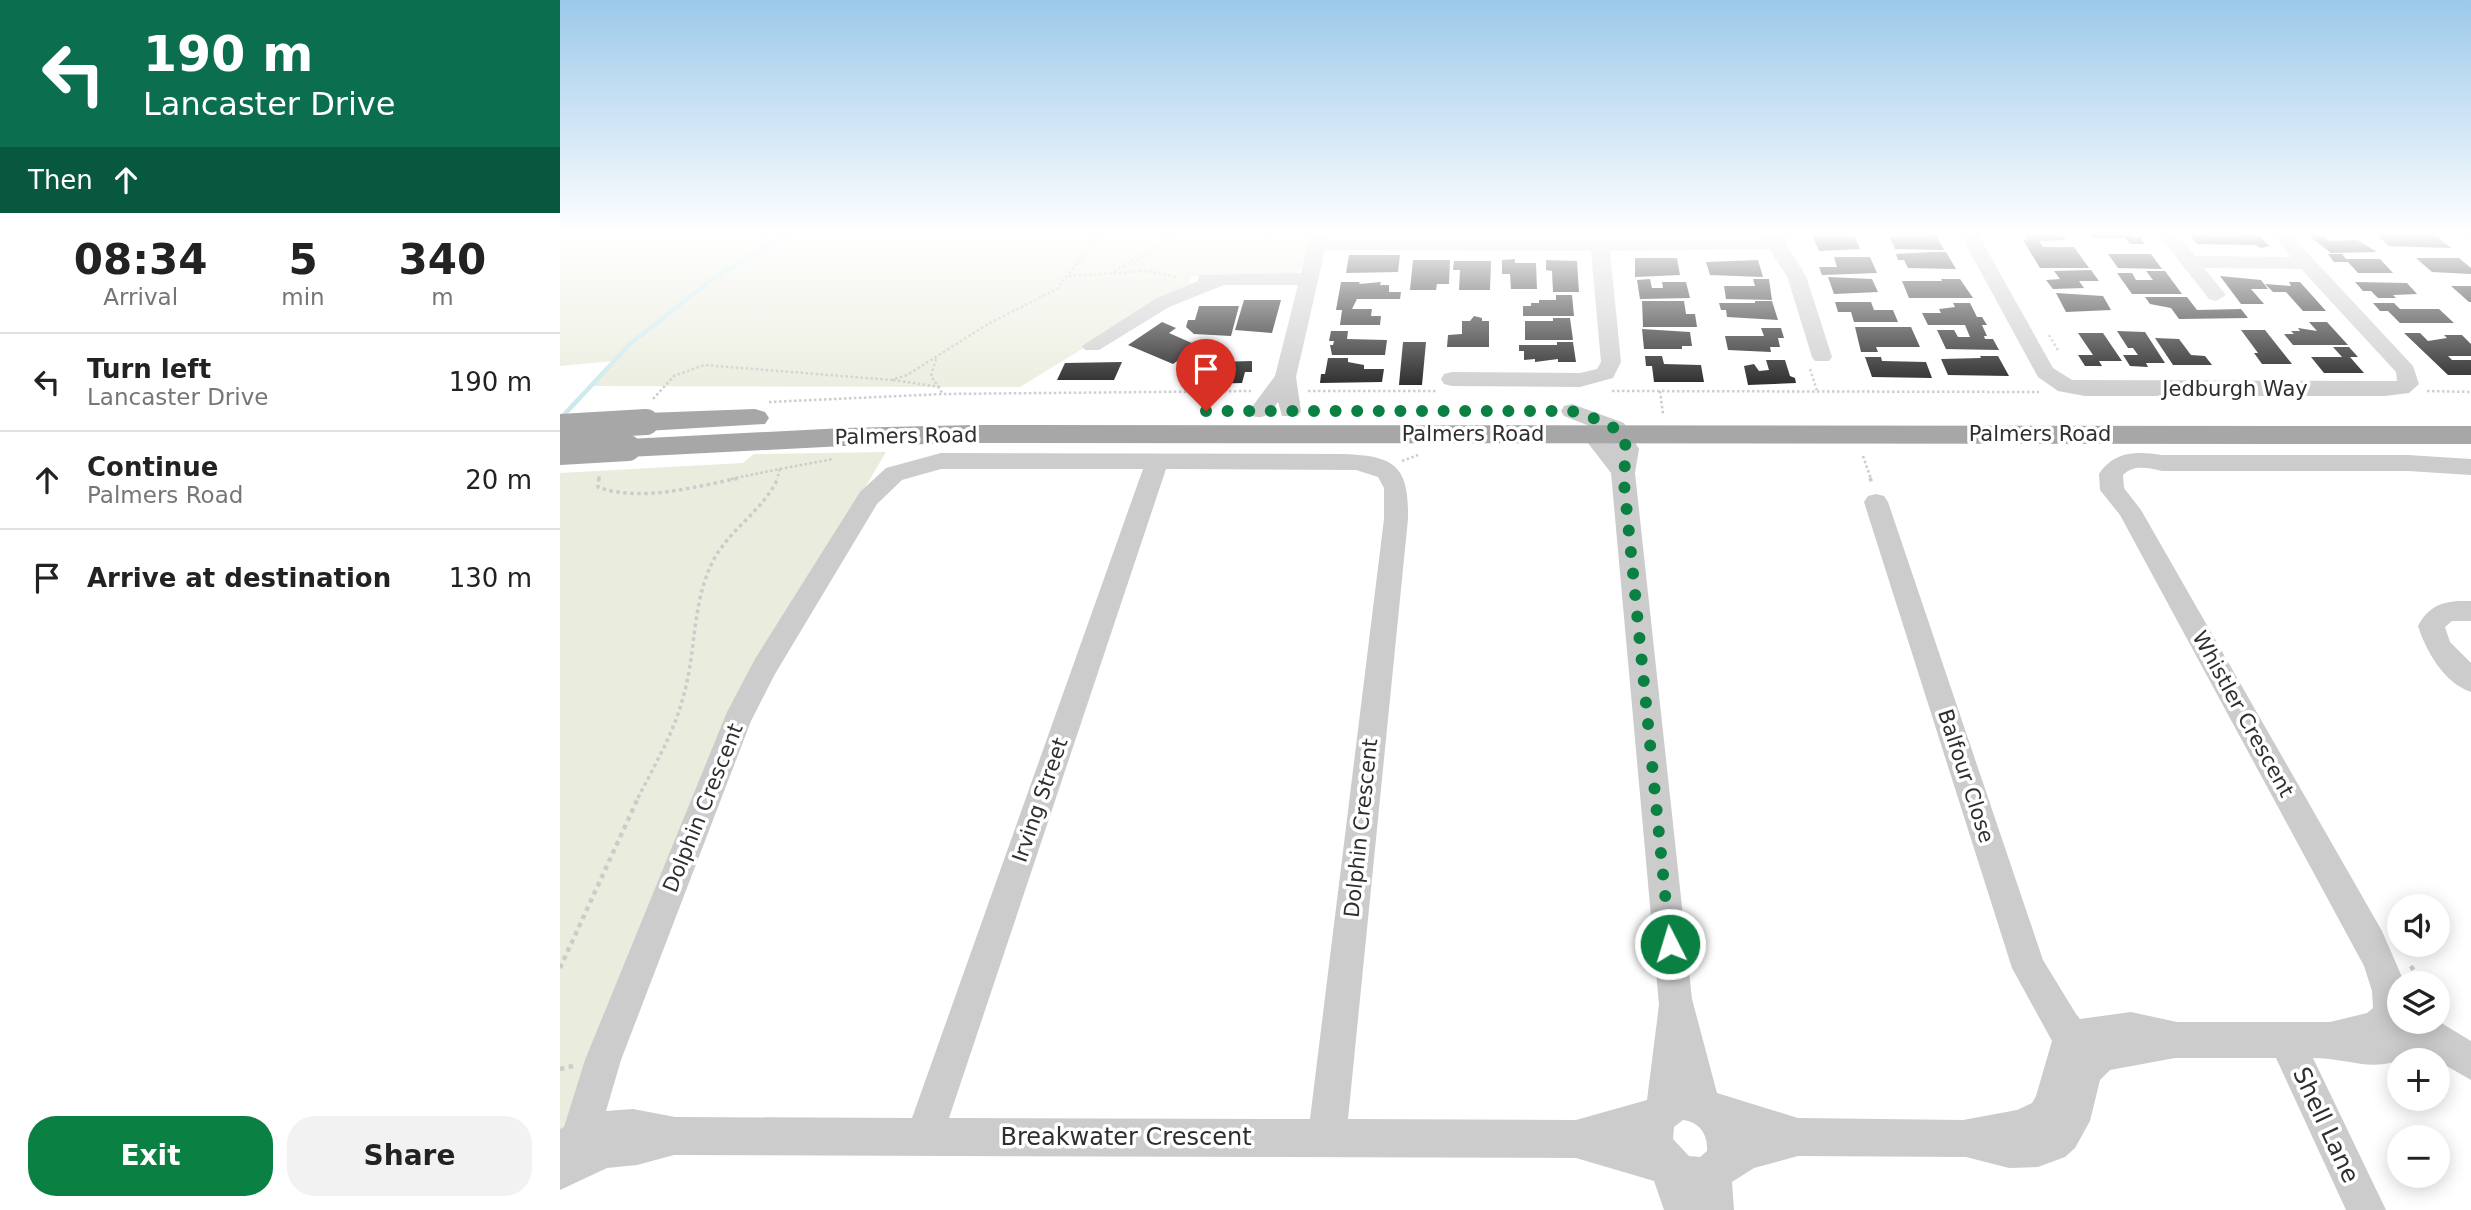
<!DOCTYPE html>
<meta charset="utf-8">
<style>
:root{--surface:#fff;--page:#f2f2f2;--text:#222;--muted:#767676;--line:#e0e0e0;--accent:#0b8043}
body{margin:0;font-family:"DejaVu Sans",sans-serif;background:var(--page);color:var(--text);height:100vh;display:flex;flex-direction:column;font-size:26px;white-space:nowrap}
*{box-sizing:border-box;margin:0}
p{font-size:23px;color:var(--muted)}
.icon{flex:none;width:38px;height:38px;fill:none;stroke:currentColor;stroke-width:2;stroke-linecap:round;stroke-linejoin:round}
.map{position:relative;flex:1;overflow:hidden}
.details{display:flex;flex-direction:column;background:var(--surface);width:560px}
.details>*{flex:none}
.top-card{background:#0b6e4f;color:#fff;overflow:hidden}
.tools{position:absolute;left:1827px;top:894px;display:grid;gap:14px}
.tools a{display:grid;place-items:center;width:63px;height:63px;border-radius:50%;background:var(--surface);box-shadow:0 4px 18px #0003;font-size:35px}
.pin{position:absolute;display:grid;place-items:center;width:60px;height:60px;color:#fff;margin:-72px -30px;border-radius:50% 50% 50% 0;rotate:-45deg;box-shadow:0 0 7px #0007}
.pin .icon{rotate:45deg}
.me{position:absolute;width:77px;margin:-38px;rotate:355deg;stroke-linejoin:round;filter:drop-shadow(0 0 5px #0008)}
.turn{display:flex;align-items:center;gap:24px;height:147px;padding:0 28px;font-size:32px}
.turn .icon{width:91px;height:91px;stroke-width:2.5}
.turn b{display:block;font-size:49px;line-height:60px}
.then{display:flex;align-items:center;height:66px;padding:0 28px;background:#0003;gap:14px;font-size:26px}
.eta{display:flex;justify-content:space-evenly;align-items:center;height:119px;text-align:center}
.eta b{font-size:42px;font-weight:800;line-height:49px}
.button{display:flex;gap:14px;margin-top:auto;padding:14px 28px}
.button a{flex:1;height:80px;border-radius:28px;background:var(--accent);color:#fff;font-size:28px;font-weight:800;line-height:80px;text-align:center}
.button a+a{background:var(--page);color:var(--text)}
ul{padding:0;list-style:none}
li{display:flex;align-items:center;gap:21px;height:98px;padding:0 28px;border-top:2px solid var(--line)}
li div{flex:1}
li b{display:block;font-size:26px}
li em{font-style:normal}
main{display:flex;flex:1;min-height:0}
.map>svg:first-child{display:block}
.green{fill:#eaecdd}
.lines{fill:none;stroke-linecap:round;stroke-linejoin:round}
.stream{stroke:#cae9ec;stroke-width:4.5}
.building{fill:#161616}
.path-far2{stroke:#ccc;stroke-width:2.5;stroke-dasharray:2.5 2.5;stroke-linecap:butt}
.path-far1{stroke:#ccc;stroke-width:3.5;stroke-dasharray:3.5 3.5;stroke-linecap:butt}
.path{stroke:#ccc;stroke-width:4.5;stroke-dasharray:4.5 4.5;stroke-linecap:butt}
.minor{fill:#ccc;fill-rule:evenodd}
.major{fill:#a7a7a7;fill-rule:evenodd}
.major-bridge{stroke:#a7a7a7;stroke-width:26}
.route{stroke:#0b8043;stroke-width:12;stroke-dasharray:0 21.6}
.labels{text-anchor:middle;stroke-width:7;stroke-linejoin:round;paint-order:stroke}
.street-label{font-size:21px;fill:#2f2f2f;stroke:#fff}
.near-street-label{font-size:24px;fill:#2f2f2f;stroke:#fff}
</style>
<main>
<section class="details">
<div class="top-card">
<div class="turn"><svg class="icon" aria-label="left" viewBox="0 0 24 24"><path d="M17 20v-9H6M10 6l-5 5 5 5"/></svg><div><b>190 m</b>Lancaster Drive</div></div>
<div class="then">Then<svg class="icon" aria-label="ahead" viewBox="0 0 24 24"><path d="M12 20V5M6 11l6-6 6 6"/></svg></div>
</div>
<div class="eta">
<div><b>08:34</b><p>Arrival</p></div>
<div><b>5</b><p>min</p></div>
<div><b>340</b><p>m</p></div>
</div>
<ul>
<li><svg class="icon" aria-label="left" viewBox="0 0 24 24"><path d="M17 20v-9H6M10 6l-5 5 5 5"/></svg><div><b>Turn left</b><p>Lancaster Drive</p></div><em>190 m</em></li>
<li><svg class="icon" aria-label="ahead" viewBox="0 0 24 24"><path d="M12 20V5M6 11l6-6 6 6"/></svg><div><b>Continue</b><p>Palmers Road</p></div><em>20 m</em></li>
<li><svg class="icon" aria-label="arrive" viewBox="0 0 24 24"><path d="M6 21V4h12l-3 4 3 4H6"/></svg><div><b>Arrive at destination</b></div><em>130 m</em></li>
</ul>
<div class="button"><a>Exit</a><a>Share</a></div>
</section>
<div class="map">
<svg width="1911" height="1210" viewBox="0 0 1911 1210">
<rect width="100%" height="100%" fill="#fff"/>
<g class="green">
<path d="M0,234H754L747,263L736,274L632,276L629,283H640L594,305L460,387L30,386L54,361L0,366Z"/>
<path d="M326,452L178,703L0,1140V473L183,463L194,454Z"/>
</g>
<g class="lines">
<path class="stream" d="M1,418L70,344L150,281L228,234"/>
</g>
<g class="building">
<path d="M1360,234H1376L1384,250L1335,249L1330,237L1351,235L1362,237Z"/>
<path d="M1464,234H1502L1506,240L1479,241L1483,247H1514L1529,268H1480L1463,240L1468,239Z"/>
<path d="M1529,234H1571L1573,237H1580L1585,244H1570L1565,238H1532Z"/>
<path d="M1629,234L1664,236L1698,234L1709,246L1701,248L1696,245L1637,244Z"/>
<path d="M1858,234H1874L1891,248L1829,246L1817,235Z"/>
<path d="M1252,235L1295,237L1300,249L1259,251Z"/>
<path d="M1748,235H1763L1769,241L1797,240L1817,252L1771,253Z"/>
<path d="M1371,252H1386L1396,269L1348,268L1344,260H1338L1336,254Z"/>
<path d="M1548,254H1591L1602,269L1558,268Z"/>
<path d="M1768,254H1782L1786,259H1820L1833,273H1798L1788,262H1774Z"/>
<path d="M789,255H840L838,272L786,273Z"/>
<path d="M1274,257H1310L1317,273L1262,275L1259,267H1277Z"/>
<path d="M1075,258H1117L1120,275L1075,277Z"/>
<path d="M1856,258H1899L1911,268V274L1872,272Z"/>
<path d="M955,259V263H976L977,289H951L950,274H942V260Z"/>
<path d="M853,260H890L889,284H877L876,290H850Z"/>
<path d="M986,260L1017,261L1019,292H993L992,271L986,270Z"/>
<path d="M1198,260L1203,277L1150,275L1146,262Z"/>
<path d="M894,261H931L930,290H899L900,270H893Z"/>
<path d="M1531,270L1539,281H1519L1524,288L1493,289L1486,280L1500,279L1494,271Z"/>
<path d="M1586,271H1605L1622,294H1572L1557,273H1572L1576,280H1593Z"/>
<path d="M1660,276L1701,280L1708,289H1691L1704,304H1681Z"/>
<path d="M1268,277L1312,279L1318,292L1274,294Z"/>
<path d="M1090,279L1092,288H1103L1102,282H1126L1130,298L1080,299L1077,280Z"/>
<path d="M1193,279H1209L1212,300L1166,299L1164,286H1195Z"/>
<path d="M1381,279H1400L1413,298H1349L1342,281H1382Z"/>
<path d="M781,282H800L799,284L821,282L820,285H829V292H841L840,299H797L792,309H812L811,316H821L820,325H780L782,310H776Z"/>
<path d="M1729,282H1740L1766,311H1743L1726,292H1713L1705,284L1731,286Z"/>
<path d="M1795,282L1847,283L1857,294L1833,295L1836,298H1818L1811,291H1803Z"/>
<path d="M1891,286H1911V302H1909Z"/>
<path d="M1496,293L1543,296L1551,310L1506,312Z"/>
<path d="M996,295H1012L1014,316H963V306H971V303H979V300H996Z"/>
<path d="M1585,297H1627L1637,310L1681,309L1688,318L1619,319L1611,308L1590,304Z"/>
<path d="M684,300H721L712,333L675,330Z"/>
<path d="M1082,301H1124L1126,314H1135L1137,327H1083Z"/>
<path d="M1195,301H1212L1218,320L1167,317L1166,310H1161L1159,303H1195Z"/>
<path d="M1275,302H1311L1314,310H1333L1338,322H1294L1291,312H1278Z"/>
<path d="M1393,303H1410L1417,317H1422L1427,325H1422L1427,336H1424L1425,339H1433L1439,350L1386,349L1377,330H1394L1398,337H1410L1405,325H1368L1362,313H1381L1379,309L1395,307Z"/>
<path d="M1813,303H1834L1840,309H1879L1894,323H1840L1828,311H1820Z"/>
<path d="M639,306H679L671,336L634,334L626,327L628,320H635Z"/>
<path d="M914,316L922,318V321H929V347H887L888,335L902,334V321H910Z"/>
<path d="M993,318H1010L1013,340H965V321H993Z"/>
<path d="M602,322L616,328L609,333L634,344L626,349L631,351L613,364L568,345Z"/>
<path d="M1749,322H1767L1788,345H1733L1724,334H1734L1731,331H1740L1738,328L1757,331Z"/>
<path d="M1295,327H1351L1360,347H1316L1318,352H1301Z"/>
<path d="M1201,328H1221L1224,338H1218L1220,347H1210L1211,352L1168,350L1165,336H1204Z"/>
<path d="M1082,329L1130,332L1132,346H1122V349H1084Z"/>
<path d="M1681,330H1705L1732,364H1702L1694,353H1698Z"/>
<path d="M771,331H788L787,339L827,340L825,355H772L770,345H773L774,341H769Z"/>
<path d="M1557,331L1585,332L1605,363H1586L1588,367L1570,366L1563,355H1578L1573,348H1568Z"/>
<path d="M1518,333H1543L1562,361H1539L1542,366H1525L1518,355H1533Z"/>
<path d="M1844,333H1860L1868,341L1887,338L1884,335H1902L1911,344V356H1888L1892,360H1911V375H1888Z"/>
<path d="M1595,338L1619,339L1631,355L1645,356L1652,365H1613Z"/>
<path d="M843,342H866L862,385H839Z"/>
<path d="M997,342H1013L1016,362H998V359L975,362V359L964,360V351H959V345H997Z"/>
<path d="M1773,347H1789L1798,357H1790L1804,373H1764L1751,357H1782Z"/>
<path d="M1085,356H1102L1104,364L1141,365L1144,382H1094L1092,366H1086Z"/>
<path d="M1420,356H1438L1449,376L1388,375L1381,359L1421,358Z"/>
<path d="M1305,357H1321L1322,361L1366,362L1372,378L1312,377Z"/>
<path d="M768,358H788V362L804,365V369H824L822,382L760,383L761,374H765Z"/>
<path d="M1206,360H1225L1230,376L1235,378L1236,383L1188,385L1184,366L1194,364L1199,371L1209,370Z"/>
<path d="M692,361V372H685L682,383L648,384L655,362Z"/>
<path d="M562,362L554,380H497L505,363Z"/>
</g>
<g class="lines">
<g class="path-far2">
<path d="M554,271L597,248L611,234"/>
<path d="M509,276L586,271L616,277"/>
<path d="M1489,335L1499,352"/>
<path d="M376,359L371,376L383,394"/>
<path d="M1250,369L1257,391"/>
<path d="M333,380L380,387"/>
<path d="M748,391H877"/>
<path d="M1052,391L1479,392"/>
<path d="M1100,391L1103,414"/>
<path d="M1867,391L1911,392"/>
<path d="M93,399L114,376L144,365L331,380L347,375L428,324L497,289L540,234"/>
<path d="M209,402L383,394L691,391"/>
<path d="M1303,456L1311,479"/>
<path d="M842,461L858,455"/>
<path d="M220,469L273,459"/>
<path d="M39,479L40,474"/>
<path d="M171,479L220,469L217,479"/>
</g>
<g class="path-far1">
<path d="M39,478L38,487C81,503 137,486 180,478"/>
<path d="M1310,478L1312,483"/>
<path d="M78,798C95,764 115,731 124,694C136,651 132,604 152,563C168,530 203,511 218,478"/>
</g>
<g class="path">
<path d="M1851,966L1861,984"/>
<path d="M0,968L79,796"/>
<path d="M0,1069L13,1066"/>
</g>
<g class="minor">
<path d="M751,234H769L768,239L1193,240L1214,234H1233L1225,243L1246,276L1272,357L1269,361H1255L1252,357L1227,276L1209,249L1050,251L1061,362L1053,378L1020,387L892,386L884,384L881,379L884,374L892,372L1020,373L1037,369L1041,362L1031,251L765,250L736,377L741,411L738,416H722L718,402C710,413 706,420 692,416L689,411L715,376L738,285H664L609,307L539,350H525L522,346L595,299L638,281L639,275L741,273Z"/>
<path d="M1400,234H1418L1493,368L1512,380L1837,381L1836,372L1741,269L1644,268L1666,295L1656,301L1649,299L1598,234H1616L1635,256L1731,257L1711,234H1730L1853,366L1859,384L1849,393L1825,396H1525L1498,391L1478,377Z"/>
<path d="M1901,234H1911V240L1905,239Z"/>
<path d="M1012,404L1064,423L1079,449L1075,473L1132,999L1157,1093L1238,1118L1403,1120L1457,1110L1472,1103L1476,1096L1492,1041L1452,968L1304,502L1308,496L1316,494L1324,496L1328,502L1483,960L1516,1014L1520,1019L1571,1012L1617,1022H1770L1807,1013L1813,1008L1812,991L1804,966L1560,515L1540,490L1539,474C1554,451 1577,451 1602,455H1848L1911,459V475L1848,471H1602C1588,468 1574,464 1563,475L1564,488L1581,510L1822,931L1845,984H1839V1022L1878,1021L1911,1041V1080L1857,1049C1821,1078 1793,1058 1753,1058L1826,1210H1786L1716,1058H1615L1550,1070L1540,1080L1530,1121L1515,1148L1505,1157L1478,1167L1449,1168L1406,1157L1238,1156L1194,1168L1172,1182L1174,1210H1104L1094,1181L1016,1158L114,1155L77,1165L47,1168L0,1190V1129L4,1127L25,1060L167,712L195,659L300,492L326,468L381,453L785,454C836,456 849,467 848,519L788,1119L1016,1120L1087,1100L1099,1005L1051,473L1021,434L1024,429L1032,427L1004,416L1001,411L1004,406ZM1042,431L1048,433L1053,442ZM381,469H583L352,1118L115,1117L73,1109L46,1111L61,1060L191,721L215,674L317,504L342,480ZM606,469L796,470L818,477L824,488V519L750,1119L389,1118ZM1123,1120C1140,1122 1148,1135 1147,1151L1140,1157L1129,1156L1113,1139L1114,1127Z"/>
<path d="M1899,601H1911V621H1892L1885,627L1890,642L1911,663V692C1884,683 1866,651 1858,626C1867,609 1879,602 1899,601Z"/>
</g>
<g class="major">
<path d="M195,409L205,412L209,418L205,424L86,431L76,428L72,422L76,416L86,413Z"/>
<path d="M414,425L1911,426V444L414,443L284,446L68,457L58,455L54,448L58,441L68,439L284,428Z"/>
</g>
<g class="major-bridge">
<path d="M0,427L86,422"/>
<path d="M0,452L68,448"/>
</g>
</g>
<linearGradient id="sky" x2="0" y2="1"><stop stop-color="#9cc9ea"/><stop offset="0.58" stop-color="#fff"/><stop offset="1" stop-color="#fff" stop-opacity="0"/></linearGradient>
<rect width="1911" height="403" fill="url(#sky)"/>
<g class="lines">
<path class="route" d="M646,411H1012C1048,423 1076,428 1063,473L1110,944"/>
</g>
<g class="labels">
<g class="street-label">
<text x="1675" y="396">Jedburgh Way</text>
<text x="913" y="441">Palmers Road</text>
<text x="1480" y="441">Palmers Road</text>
<text transform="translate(346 436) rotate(-1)" y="7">Palmers Road</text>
<text transform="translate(1683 714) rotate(61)" y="7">Whistler Crescent</text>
<text transform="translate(1406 776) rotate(72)" y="7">Balfour Close</text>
<text transform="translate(480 800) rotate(-71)" y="7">Irving Street</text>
<text transform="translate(143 808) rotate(-68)" y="7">Dolphin Crescent</text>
<text transform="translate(801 828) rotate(-84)" y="7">Dolphin Crescent</text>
</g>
<g class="near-street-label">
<text transform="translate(1766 1125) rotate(65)" y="8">Shell Lane</text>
<text x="566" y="1145">Breakwater Crescent</text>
</g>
</g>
</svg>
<div class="tools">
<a><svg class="icon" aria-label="sound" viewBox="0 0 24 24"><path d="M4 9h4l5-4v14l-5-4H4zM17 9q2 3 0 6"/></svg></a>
<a><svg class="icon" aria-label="layers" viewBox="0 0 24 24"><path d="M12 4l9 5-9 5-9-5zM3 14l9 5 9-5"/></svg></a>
<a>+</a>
<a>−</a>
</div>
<div class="pin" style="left:646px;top:411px;background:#d93025"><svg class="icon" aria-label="arrive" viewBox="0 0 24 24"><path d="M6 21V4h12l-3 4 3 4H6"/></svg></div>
<svg class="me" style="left:1110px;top:944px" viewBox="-20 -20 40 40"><circle r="17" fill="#0b8043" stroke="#fff" stroke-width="3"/><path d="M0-11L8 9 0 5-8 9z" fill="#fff"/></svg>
</div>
</main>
